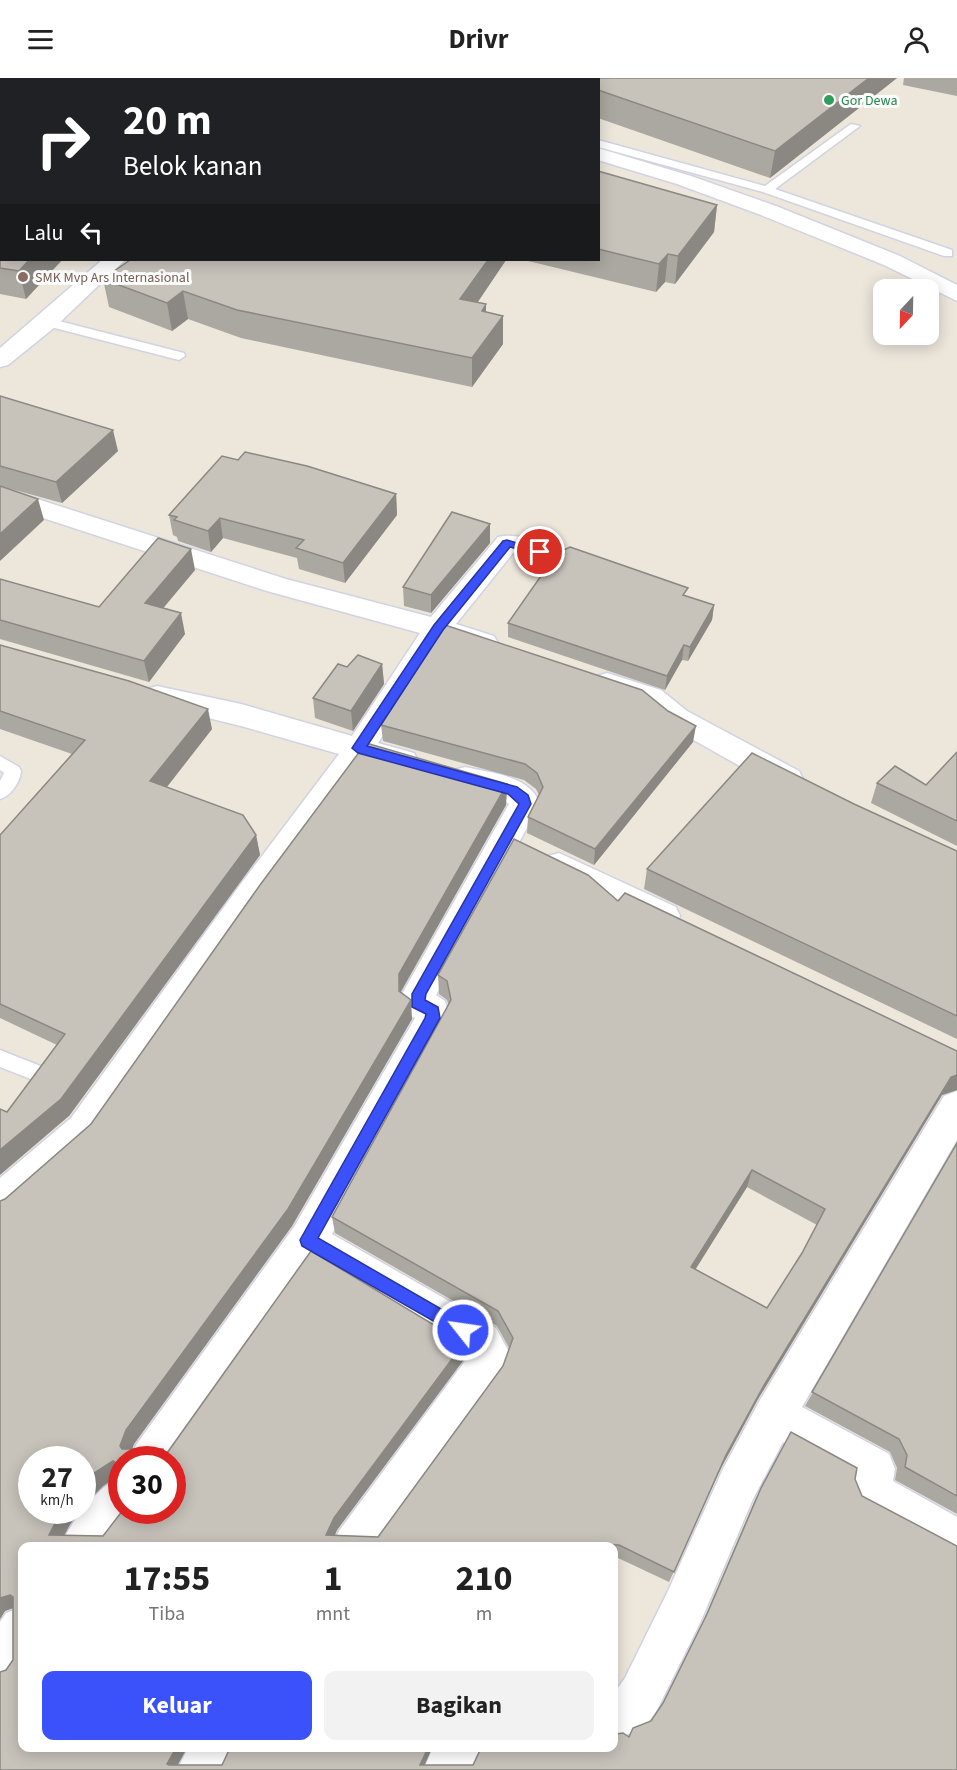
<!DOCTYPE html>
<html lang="id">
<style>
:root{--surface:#fff;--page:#f2f2f2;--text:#222;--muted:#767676;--accent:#3b51f9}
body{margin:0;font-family:"Source Sans 3",sans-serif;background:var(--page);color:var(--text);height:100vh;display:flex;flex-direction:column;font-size:22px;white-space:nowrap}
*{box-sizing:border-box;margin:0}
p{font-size:20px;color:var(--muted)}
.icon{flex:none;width:33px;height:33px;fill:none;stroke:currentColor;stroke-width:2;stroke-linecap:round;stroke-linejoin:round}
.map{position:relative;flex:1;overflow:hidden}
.sheet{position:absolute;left:18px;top:1464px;width:600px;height:210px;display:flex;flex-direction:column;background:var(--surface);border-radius:12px;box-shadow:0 3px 15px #0003}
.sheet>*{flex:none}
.top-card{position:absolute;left:0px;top:0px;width:600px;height:183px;box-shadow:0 3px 15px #0003;background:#202124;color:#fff;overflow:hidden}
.needle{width:39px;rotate:202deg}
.buttons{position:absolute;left:873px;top:201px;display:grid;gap:12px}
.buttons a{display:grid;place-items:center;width:66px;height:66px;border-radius:12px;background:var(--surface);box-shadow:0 3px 15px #0003;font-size:30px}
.speed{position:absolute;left:18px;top:1368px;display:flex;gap:12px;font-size:30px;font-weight:700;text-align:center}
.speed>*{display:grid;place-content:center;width:78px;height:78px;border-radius:50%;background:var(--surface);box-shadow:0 3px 15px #0003;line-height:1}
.speed small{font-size:15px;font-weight:400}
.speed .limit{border:9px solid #d22;background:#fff;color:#111}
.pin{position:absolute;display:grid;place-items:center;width:51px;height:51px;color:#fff;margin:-26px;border:3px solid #fff;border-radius:50%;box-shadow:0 2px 6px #0007}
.me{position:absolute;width:66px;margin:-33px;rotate:300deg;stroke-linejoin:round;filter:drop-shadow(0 0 4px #0008)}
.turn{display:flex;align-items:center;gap:21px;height:126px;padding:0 24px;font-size:27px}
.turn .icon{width:78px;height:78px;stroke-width:2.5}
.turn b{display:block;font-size:42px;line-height:51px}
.then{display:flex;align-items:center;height:57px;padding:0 24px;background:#0003;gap:12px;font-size:22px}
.eta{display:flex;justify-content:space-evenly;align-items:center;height:102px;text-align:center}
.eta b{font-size:36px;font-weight:700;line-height:42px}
.primary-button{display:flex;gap:12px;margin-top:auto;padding:12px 24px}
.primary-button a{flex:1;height:69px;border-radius:12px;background:var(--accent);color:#fff;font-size:24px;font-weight:700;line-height:69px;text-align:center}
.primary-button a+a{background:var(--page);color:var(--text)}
header{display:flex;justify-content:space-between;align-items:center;height:78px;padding:0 24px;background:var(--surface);font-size:27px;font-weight:700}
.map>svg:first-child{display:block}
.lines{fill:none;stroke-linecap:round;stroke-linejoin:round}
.lane-casing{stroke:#d1d3e2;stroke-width:3}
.street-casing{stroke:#d1d3e2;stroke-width:3}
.secondary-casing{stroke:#d1d3e2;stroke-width:3}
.lane{fill:#fff;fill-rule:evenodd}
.street{fill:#fff;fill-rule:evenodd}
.secondary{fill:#fff;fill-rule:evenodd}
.wall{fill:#aba8a1;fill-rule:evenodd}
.shaded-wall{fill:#8b8883}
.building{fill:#c7c3bb;stroke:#8b8883;stroke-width:1.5;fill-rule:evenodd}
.route{fill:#3b51f9;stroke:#2635a2;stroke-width:1.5}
.leisure-dot{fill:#2e9e5b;stroke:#fff;stroke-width:2}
.education-dot{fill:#8d6e63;stroke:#fff;stroke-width:2}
.labels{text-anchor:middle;stroke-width:6;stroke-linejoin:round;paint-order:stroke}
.far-leisure-label{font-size:14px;fill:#27864d;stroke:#fff;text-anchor:start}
.far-education-label{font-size:14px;fill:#785e54;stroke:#fff;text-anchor:start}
</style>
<header><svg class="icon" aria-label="menu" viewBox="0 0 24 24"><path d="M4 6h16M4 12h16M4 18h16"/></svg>Drivr<svg class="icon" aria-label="person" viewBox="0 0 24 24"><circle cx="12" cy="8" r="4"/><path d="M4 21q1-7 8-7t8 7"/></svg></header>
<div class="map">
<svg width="957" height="1692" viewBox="0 0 957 1692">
<rect width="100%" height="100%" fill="#ece6db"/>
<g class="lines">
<g class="lane-casing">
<g id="lane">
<path d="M851,46L860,48L775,111L952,172V178H944L763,114L598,69V62L765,108Z"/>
<rect x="0" y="139" width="2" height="6"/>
<path d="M47,240L184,275L185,278L179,282L43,247V241Z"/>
<path d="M0,678L19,689L21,693C20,704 11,718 0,721V703L4,695L0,692Z"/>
<path d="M0,972L48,991L51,997L48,1003L41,1005L0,989Z"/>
</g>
</g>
<g class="street-casing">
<g id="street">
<path d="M598,70L691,98L776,128L900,178L957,207V223L884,187L761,137L677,106L598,82Z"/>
<path d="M0,409L286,501L431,539L498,459C518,454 546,466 566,472L570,478L566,484L557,487L513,475L456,546L494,558L498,565L494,572L484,575L444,562L378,665L414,675L418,683L414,691L403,694L366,683L262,825L97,1062L13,1136L0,1141V1100L71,1040L240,807L339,676L241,648L147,625L142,618L147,611L157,608L241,626L352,658L420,555L267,513L0,426Z"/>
<path d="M607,595L661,612L687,633L799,693L803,701L799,709L788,712L777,709L667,647L641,626L597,612L593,605L597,598Z"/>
<path d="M465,689C491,695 530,697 540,726L436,917L445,923L450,940L332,1156L496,1250L510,1276L501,1301L380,1468H332L339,1453L468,1279L314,1186L172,1387V1382H130L136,1367L294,1149L415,940C403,934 399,929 402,916L509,726L502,721L454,708L450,700L454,692Z"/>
<path d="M559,775L676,829L680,838L676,847L664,851L652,847L548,796L543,787L548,778Z"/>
<path d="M957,1013V1062L802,1329L889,1376L895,1391L893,1403L957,1439V1485L855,1428L849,1413L851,1401L783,1364L753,1421L700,1545L657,1632L645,1649L614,1662V1615L625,1600L668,1513L723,1391L760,1322L944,1018Z"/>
<path d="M122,1398V1432H138L110,1468H61C69,1445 99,1407 122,1398Z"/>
<path d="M22,1529V1590L16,1599L0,1606V1544L6,1535Z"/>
<path d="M188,1670H238L228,1692H177Z"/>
<path d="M433,1670H481L472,1692H423Z"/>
</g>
</g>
<g class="secondary-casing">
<g id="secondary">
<path d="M254,0H272L253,2Z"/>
<path d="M102,182H125L55,249L8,287L0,289V270Z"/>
</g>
</g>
<use href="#lane" class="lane"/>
<use href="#street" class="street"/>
<use href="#secondary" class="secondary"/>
</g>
<g class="wall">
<path d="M315,0H897L770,100L598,40V2Z"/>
<path d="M904,0H957V18L903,7Z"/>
<path d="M598,93L717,127L714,154L675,206L665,204L656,214L524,182H598Z"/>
<path d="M0,143L62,182L26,221L0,216Z"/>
<path d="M506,182L477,225L486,226V234L503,238V266L472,309L241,260L188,241L172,253L109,229L103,201Z"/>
<path d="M0,318L118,373L62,425L0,408Z"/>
<path d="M238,382L396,416L397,437L345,505L299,491L297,480L223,460L211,474L178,463L177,459L173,457L169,437Z"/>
<path d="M490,465L431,535L404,528L403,509Z"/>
<path d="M195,492L163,530L185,556L149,604L0,561V501L99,529Z"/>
<path d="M687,518L714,527L712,542L688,583L682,582L665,612L508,559V545Z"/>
<path d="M0,567L212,651L167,709L256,757L260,777L69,1038L7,1034L57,967L0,940V757L72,676L0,651Z"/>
<path d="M382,586L384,606L353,653L315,640L313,620L347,589Z"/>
<path d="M381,647L693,664L594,787L527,755L528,739L539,717L536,711L524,702L383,663Z"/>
<path d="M957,674V768L871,725L877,705L926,707Z"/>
<path d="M507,706L506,727L401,914L412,941L292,1148L134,1366L132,1371H163L165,1376L465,1280L337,1452L335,1457L378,1459L503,1288L509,1270L497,1248L335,1155L332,1139L449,928L447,922L439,916L438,897L618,823L957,973V1012L942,1017L758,1321L721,1390L669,1504L616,1479H614V1468H22V1670H187L177,1687H222L230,1670H432L425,1687H473L616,1656L629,1659L651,1643L662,1627L702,1546L755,1422L791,1354L855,1401L957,1692H0L6,1592L13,1582V1530L5,1533L0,1541V1123L5,1121ZM747,1109L817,1147L802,1175L767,1230L695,1191ZM82,1382V1429L103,1408L116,1399V1418L122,1426V1382L172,1432L103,1458L64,1457L69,1448L80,1432H32Z"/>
<path d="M854,726L957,773V961L644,811L647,791Z"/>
<path d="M957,1065V1436L895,1402L897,1390L890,1374L805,1328Z"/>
</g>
<g class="shaded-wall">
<path d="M869,0H897L770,100L775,73Z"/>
<path d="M717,127L714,154L675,206L678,178Z"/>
<path d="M668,176L665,204L656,214L659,186Z"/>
<path d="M29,182H62L26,221L19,193Z"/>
<path d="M488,182H506L461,249L460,221Z"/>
<path d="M183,213L188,241L172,253L167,225Z"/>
<path d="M486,226V255L482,233Z"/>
<path d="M503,238V266L472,309V280Z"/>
<path d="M113,352L118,373L62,425L56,404Z"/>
<path d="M396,416L397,437L345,505L343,485Z"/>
<path d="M38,421L44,442L0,483V456Z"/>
<path d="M220,440L223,460L211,474L208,453Z"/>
<path d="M490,446V465L431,535V517Z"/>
<path d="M191,471L195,492L150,546L145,525Z"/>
<path d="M714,527L712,542L688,583L690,569Z"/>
<path d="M181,535L185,556L149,604L144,583Z"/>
<path d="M684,567L682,582L665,612L667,598Z"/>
<path d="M382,586L384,606L353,653L351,633Z"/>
<path d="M208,631L212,651L155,724L150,703Z"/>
<path d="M696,648L693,664L594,787L595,771Z"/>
<path d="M507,706L506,727L400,915L401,932L399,896Z"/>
<path d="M256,757L260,777L69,1038L0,1097V1072Z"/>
<path d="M411,922L412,941L292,1148L134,1366L128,1381L120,1368L126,1352Z"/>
<path d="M957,997V1012L942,1017L758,1321L721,1390L669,1504L726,1377L764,1307L951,999Z"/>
<path d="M752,1092L747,1109L687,1205L691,1189Z"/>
<path d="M464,1265L465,1280L337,1452L330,1468L326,1457L334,1440Z"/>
<path d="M113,1383L121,1396L103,1408L82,1429V1407L94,1395Z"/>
<path d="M62,1432H80L69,1448L59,1468L49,1457Z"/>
<path d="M10,1517L21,1527L5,1533L0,1541V1520Z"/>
<path d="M176,1670H187L175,1692L167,1686Z"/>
<path d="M428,1670H432L422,1692L420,1687Z"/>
</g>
<g class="building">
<path d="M314,0H869L775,73L598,12V2H312Z"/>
<path d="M598,93L717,127L678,178L668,176L659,186L598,171Z"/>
<path d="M0,143H2V182H29L19,193L0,190Z"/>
<path d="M130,182H488L460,221L486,226L482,233L503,238L472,280L237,232L183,213L167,225L103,201Z"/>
<path d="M0,318L113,352L56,404L0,388Z"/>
<path d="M245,374L307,388L396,416L343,485L296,470L304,462L220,440L208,453L174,442L177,439L169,437L222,378L238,382Z"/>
<path d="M0,408L38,421L0,456Z"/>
<path d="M452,434L490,446L431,517L403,509Z"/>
<path d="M158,460L191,471L145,525L181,535L144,583L0,542V501L99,529Z"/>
<path d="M570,469L688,510L683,517L714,527L690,569L684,567L667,598L508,545L557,475Z"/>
<path d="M445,547L642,612L668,633L696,648L595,771L528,739L543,709L537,695L525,686L381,647Z"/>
<path d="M0,567L129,603L208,631L150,703L243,737L256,757L61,1021L0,1072V1031L7,1034L65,956L0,926V757L85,662L0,633Z"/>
<path d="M358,577L382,586L351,633L313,620L338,586L347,589Z"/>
<path d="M366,665L507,706L399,896V913L411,922L288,1131L126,1352L120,1368L122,1371H163L164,1376L167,1375L311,1173L464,1265L334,1440L326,1457L378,1459L503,1288L513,1260L498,1233L332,1139L451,922L447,903L438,897L514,761L588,797L618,823L625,815L957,973V997L951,999L764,1307L726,1377L674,1494L619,1467L509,1465L507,1468H22V1670H176L167,1686L169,1687H222L230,1670H428L420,1687H473L481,1670H614V1648L615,1649L616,1656L623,1655L629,1659L633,1650L651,1643L663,1625L707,1536L761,1410L791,1354L857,1390L855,1401L862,1418L957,1468V1692H0V1594L6,1592L13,1582V1519L10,1517L0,1520V1123L5,1121L91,1046L260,807ZM752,1092L825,1131L802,1175L767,1230L691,1189ZM32,1382H82V1407L94,1395L113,1383L116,1385V1418H122V1382H172V1432H123L103,1458L49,1457L62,1432H32Z"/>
<path d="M957,674V743L877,705L895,688L926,707Z"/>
<path d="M752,675L854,726L957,773V938L647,791Z"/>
<path d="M957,1065V1418L905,1389L907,1377L899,1361L812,1314Z"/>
</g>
<path class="route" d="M507,462L546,474L540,477L510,469L443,552L367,668L517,709L528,717L531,726L426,916L425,922L438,929L440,940L318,1160L469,1247L471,1252L469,1258L463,1260L302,1168L300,1162L425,940L426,936L412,929V916L519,726L508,716L358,675L352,670L434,547L503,463Z"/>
<circle class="leisure-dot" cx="829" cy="22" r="6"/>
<circle class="education-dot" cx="23" cy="199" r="6"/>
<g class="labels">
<g class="far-leisure-label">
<text x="841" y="27">Gor Dewa</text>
</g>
<g class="far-education-label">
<text x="35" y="204">SMK Mvp Ars Internasional</text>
</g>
</g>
</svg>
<div class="buttons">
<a><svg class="needle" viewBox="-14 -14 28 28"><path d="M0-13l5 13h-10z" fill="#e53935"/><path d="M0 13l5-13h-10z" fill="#767676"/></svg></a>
</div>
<div class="speed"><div>27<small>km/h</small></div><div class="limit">30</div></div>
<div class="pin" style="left:540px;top:474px;background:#d93025"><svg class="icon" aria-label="arrive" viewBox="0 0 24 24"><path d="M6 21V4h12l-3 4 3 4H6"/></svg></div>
<svg class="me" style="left:463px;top:1252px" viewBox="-20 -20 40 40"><circle r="17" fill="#3b51f9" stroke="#fff" stroke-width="3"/><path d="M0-11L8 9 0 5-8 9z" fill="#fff"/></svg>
<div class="top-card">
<div class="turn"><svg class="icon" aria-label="right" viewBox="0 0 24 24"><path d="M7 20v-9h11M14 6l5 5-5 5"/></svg><div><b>20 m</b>Belok kanan</div></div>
<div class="then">Lalu<svg class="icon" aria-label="left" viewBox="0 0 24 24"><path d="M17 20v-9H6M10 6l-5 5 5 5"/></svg></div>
</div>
<section class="sheet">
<div class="eta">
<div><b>17:55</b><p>Tiba</p></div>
<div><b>1</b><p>mnt</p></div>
<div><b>210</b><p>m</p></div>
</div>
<div class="primary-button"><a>Keluar</a><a>Bagikan</a></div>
</section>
</div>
